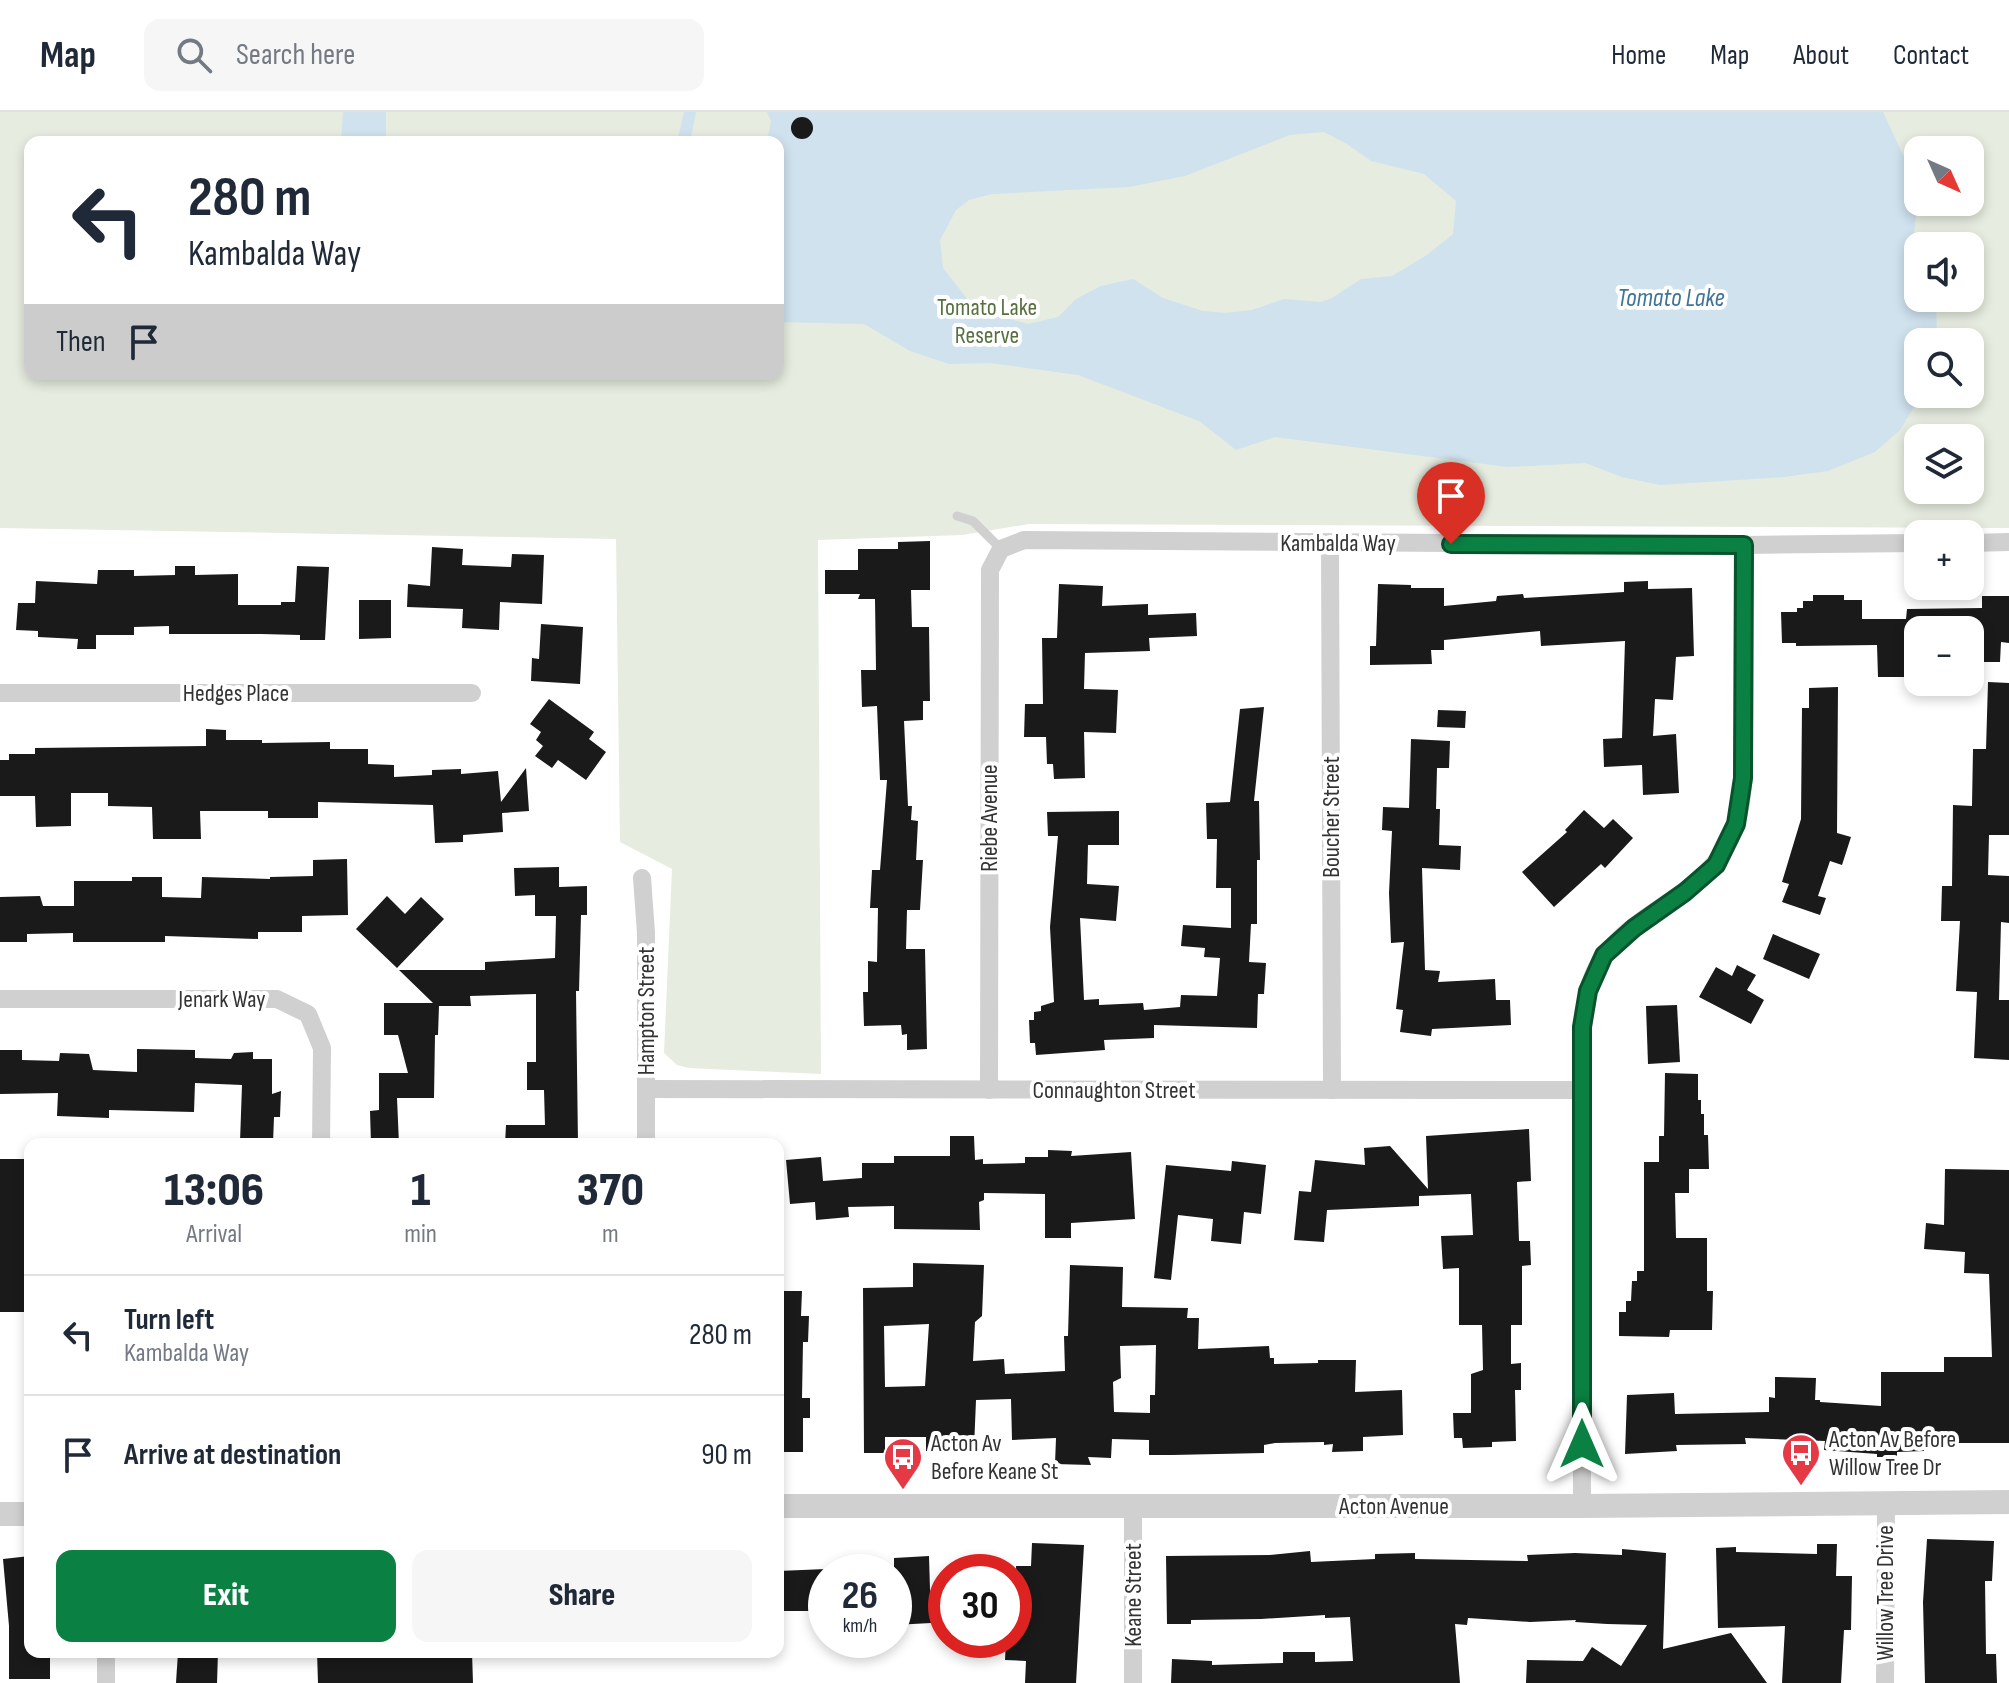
<!DOCTYPE html>
<meta charset="utf-8">
<style>
:root{--surface:#fff;--page:#f6f6f7;--text:#1f2937;--muted:#747a83;--line:#e0e1e3;--accent:#0b8043}
body{margin:0;font-family:"Sofia Sans Condensed",sans-serif;background:var(--page);color:var(--text);height:100vh;display:flex;flex-direction:column;font-size:30px;white-space:nowrap}
*{box-sizing:border-box;margin:0}
p{font-size:26px;color:var(--muted)}
.icon{flex:none;width:44px;height:44px;fill:none;stroke:currentColor;stroke-width:2;stroke-linecap:round;stroke-linejoin:round}
.map{position:relative;flex:1;overflow:hidden}
.details{position:absolute;left:24px;top:1026px;width:760px;height:520px;display:flex;flex-direction:column;background:var(--surface);border-radius:16px;box-shadow:0 4px 12px #0003}
.details>*{flex:none}
.guide{position:absolute;left:24px;top:24px;width:760px;height:244px;border-radius:16px;box-shadow:0 4px 12px #0003;background:#fff;color:var(--text);overflow:hidden}
.needle{width:52px;rotate:135deg}
.buttons{position:absolute;left:1904px;top:24px;display:grid;gap:16px}
.buttons a{display:grid;place-items:center;width:80px;height:80px;border-radius:16px;background:var(--surface);box-shadow:0 4px 12px #0003;font-size:40px}
.speed{position:absolute;left:808px;top:1442px;display:flex;gap:16px;font-size:40px;font-weight:700;text-align:center}
.speed>*{display:grid;place-content:center;width:104px;height:104px;border-radius:50%;background:var(--surface);box-shadow:0 4px 12px #0003;line-height:1}
.speed small{font-size:20px;font-weight:400}
.speed .limit{border:12px solid #d22;background:#fff;color:#111}
.pin{position:absolute;display:grid;place-items:center;width:68px;height:68px;color:#fff;margin:-82px -34px;border-radius:50% 50% 50% 0;rotate:-45deg;box-shadow:0 0 8px #0007}
.pin .icon{rotate:45deg}
.me{position:absolute;width:88px;margin:-44px;rotate:0deg;stroke-linejoin:round;filter:drop-shadow(0 0 6px #0008)}
.turn{display:flex;align-items:center;gap:28px;height:168px;padding:0 32px;font-size:36px}
.turn .icon{width:104px;height:104px;stroke-width:2.5}
.turn b{display:block;font-size:56px;line-height:68px}
.then{display:flex;align-items:center;height:76px;padding:0 32px;background:#0003;gap:16px;font-size:30px}
.eta{display:flex;justify-content:space-evenly;align-items:center;height:136px;text-align:center}
.eta b{font-size:48px;font-weight:800;line-height:56px}
.cta{display:flex;gap:16px;margin-top:auto;padding:16px 32px}
.cta a{flex:1;height:92px;border-radius:16px;background:var(--accent);color:#fff;font-size:32px;font-weight:800;line-height:92px;text-align:center}
.cta a+a{background:var(--page);color:var(--text)}
ul{padding:0;list-style:none}
li{display:flex;align-items:center;gap:24px;height:120px;padding:0 32px;border-top:2px solid var(--line)}
li div{flex:1}
li b{display:block;font-size:30px}
li em{font-style:normal}
header{display:flex;align-items:center;gap:48px;box-sizing:border-box;height:112px;padding:0 40px;background:var(--surface);border-bottom:2px solid var(--line)}
header strong{font-size:38px}
nav{display:flex;gap:44px;margin-inline-start:auto;font-size:28px}
.search{width:560px;height:72px;background:var(--page);display:flex;align-items:center;gap:20px;box-sizing:border-box;padding:0 28px;border-radius:16px;color:var(--muted);font-size:30px}
.map>svg:first-child{display:block}
.green{fill:#e6ecdf;fill-rule:evenodd}
.water{fill:#cfe2ee;fill-rule:evenodd}
.building{fill:#1a1a1a;fill-rule:evenodd}
.lines{fill:none;stroke-linecap:round;stroke-linejoin:round}
.service{stroke:#d0d0d0;stroke-width:9}
.minor{stroke:#d0d0d0;stroke-width:18}
.tertiary{stroke:#d0d0d0;stroke-width:24}
.route-casing{stroke:#07532c;stroke-width:20}
.route{stroke:#0b8043;stroke-width:14}
.labels{text-anchor:middle;stroke-width:8;stroke-linejoin:round;paint-order:stroke}
.park-label{font-size:24px;fill:#56703f;stroke:#fff}
.street-label{font-size:24px;fill:#333;stroke:#fff}
.poi-label{font-size:24px;fill:#333;stroke:#fff;text-anchor:start}
.water-label{font-size:26px;font-style:italic;fill:#3f7597;stroke:#fff}
</style>
<header>
<strong>Map</strong>
<div class="search"><svg class="icon" aria-label="search" viewBox="0 0 24 24"><circle cx="10" cy="10" r="6"/><path d="M15 15l6 6"/></svg>Search here</div>
<nav><a>Home</a><a>Map</a><a>About</a><a>Contact</a></nav>
</header>
<div class="map">
<svg width="2009" height="1571" viewBox="0 0 2009 1571">
<rect width="100%" height="100%" fill="#fff"/>
<path class="green" d="M0,0H2009V416L1029,412L962,423L818,428L821,962L689,956L677,953L664,941L672,757L620,730L616,427L0,416ZM30,30H778V262H30ZM1918,38H1970V90H1918ZM1918,134H1970V186H1918ZM1918,230H1970V282H1918ZM1918,326H1970V378H1918Z"/>
<g class="water">
<path d="M343,0H386V30H341Z"/>
<path d="M684,0H696L690,30H677Z"/>
<path d="M767,0H1883L1912,62L1917,97L1913,130L1918,150V186H1936L1937,225L1936,230H1918V282H1922L1900,318L1875,340L1828,359L1784,365L1660,373L1622,365L1585,351L1508,355L1275,325L1236,338L1199,309L1078,263L990,251L949,252L910,239L864,212L778,210V30H767L771,9ZM1324,20L1347,32L1371,49L1424,62L1456,89L1453,122L1427,143L1392,164L1361,167L1332,186L1321,190L1284,187L1252,198L1226,201L1203,199L1163,186L1133,167L1101,174L1076,187L1058,205L1028,212L976,198L943,156L940,128L956,98L969,88L992,82L1129,75L1185,64L1290,23Z"/>
</g>
<g class="building">
<circle cx="802" cy="16" r="11"/>
<path d="M930,429V478H911L912,515H929L930,589H923V608L904,609L908,694H912L911,708L918,709L916,748H923L920,798H907L906,837H925L927,937L907,938V922L902,923L901,913L864,914L863,880H868V849L877,850L878,796H870L872,758H880L887,668H880L877,594L862,595L861,558H876L875,487H858L860,482H825V458H858V437H898V430Z"/>
<path d="M432,435L463,437L462,453L511,455L512,442L544,443L542,492L500,490L499,518L462,516L463,497L407,495L408,472L430,474Z"/>
<path d="M175,454H195V463L238,462V493H281V490H295L297,454L329,455L325,528H300V523L261,522H169V514L134,515V523H96V537H77L78,527L38,525V519L16,518L18,491H35L36,469L97,472L98,458H134V464L175,463Z"/>
<path d="M1648,469V477L1692,476L1694,544L1676,545L1673,588L1655,587L1653,624L1676,622L1679,681L1643,683L1642,653L1604,655L1603,627L1622,626L1625,529L1541,534L1540,519L1444,528V538H1431L1432,552L1370,553V534H1376L1378,472L1411,473V476H1444V494L1496,489L1497,484L1523,482L1524,486L1624,480V470Z"/>
<path d="M1059,472L1103,474L1102,494L1148,492V503L1196,501L1197,524L1149,526L1150,539L1085,541L1084,577L1118,578L1116,621L1084,620L1085,666L1054,667L1053,652H1047L1046,625H1024L1025,592H1043L1042,526H1057Z"/>
<path d="M1813,483H1844V488H1862V507H1906L1907,497L1982,496V484H2009V531L2001,530L2000,550H1970V518L1968,516L1918,518V565H1878L1877,533L1796,534V531H1782L1781,500H1797V496H1803V489H1813Z"/>
<path d="M359,488H391V526L359,527Z"/>
<path d="M541,512L583,515L580,572L531,569L532,546L539,547Z"/>
<path d="M1988,570L2009,571V723H1989L1988,763L2009,764V811L2001,810L1999,888H2009V948L1974,946L1977,880L1956,879L1960,809H1941L1942,774H1952L1953,693L1972,694L1973,637H1986Z"/>
<path d="M1838,575L1837,721L1851,725L1842,753L1830,749L1818,784L1826,786L1820,803L1782,790L1789,772L1782,770L1801,707L1802,596H1809V576Z"/>
<path d="M549,587L594,620L589,627L606,640L586,668L558,648L552,656L535,644L543,634L536,628L541,620L530,612Z"/>
<path d="M1264,595L1254,689H1259L1260,748H1257V812H1251L1249,850L1266,851L1264,882H1258L1257,916L1154,913V926L1104,928L1105,938L1036,943L1035,931H1030L1029,908H1034V900L1041,899V894L1054,890L1050,815L1058,724H1048L1047,700L1119,699V733H1088L1087,772L1119,774L1116,809L1080,806L1084,888L1099,887V893L1143,891L1144,898L1180,895L1181,883L1217,884L1220,846L1204,845L1205,836L1181,834L1183,813L1231,816V776H1216L1217,727H1207L1206,691L1230,690L1240,597Z"/>
<path d="M1438,598L1466,599L1465,616L1437,615Z"/>
<path d="M206,617L226,618V628H262V631L330,630V637H368V652L394,653V665L432,663V658L461,657V662L498,659L501,690L526,656L529,699L502,701L503,720L463,723V730L435,731L433,693L318,690V706H268V699H200L201,727H153L152,695L108,694V681H71V714L36,715L35,684H0V648H9V642H35V636L206,634Z"/>
<path d="M1411,627L1450,629L1449,656H1437L1436,697H1440L1439,733L1461,734L1460,758L1422,756L1425,858L1440,859L1438,870L1495,867L1496,888H1510L1511,913L1432,917L1431,924L1400,920L1403,898L1396,897L1404,830L1391,831L1389,781L1392,719L1382,718L1383,695L1409,696Z"/>
<path d="M1584,698L1604,716L1613,707L1633,726L1605,756L1601,752L1554,795L1522,760L1567,720L1565,718Z"/>
<path d="M347,747L348,803L302,804V820H258V827L165,824V830H73V821L27,822V830H0V785L40,784L43,794H74V769H132V765H162V785L201,786L202,765L270,767V765L313,764V748Z"/>
<path d="M559,755V775L587,774V803H581L579,879H576L578,1032H505L506,1013H545L544,978H527V950H536V882L470,884L471,894H439L438,923H435L434,986H397L399,1032H371L370,999L379,998V961H408L398,923H384V891H433L399,858H485V850L555,846L556,804H535V783L515,784L514,756Z"/>
<path d="M387,784L405,802L421,785L444,807L397,856L356,817Z"/>
<path d="M1773,822L1820,842L1809,867L1763,847Z"/>
<path d="M1737,853L1756,863L1747,878L1764,888L1751,912L1699,885L1716,855L1732,864Z"/>
<path d="M1677,893L1680,950L1648,952L1646,894Z"/>
<path d="M137,937L195,938V946L231,947L234,941L253,940V947H272V982L281,979L280,1005H274L273,1031L240,1030L242,973L195,971L194,1000L109,998V1006L57,1004L58,981L0,982V938H22V948L59,949L60,941L89,942L93,958L137,960Z"/>
<path d="M1665,961L1698,962V988H1701V1002H1704V1023H1708L1709,1057H1689V1081H1675L1676,1126H1707V1179H1713L1712,1218H1670L1669,1225L1619,1224V1200H1626V1189H1631L1632,1169H1637V1159H1644V1050H1659V1024H1664Z"/>
<path d="M1529,1017L1531,1069L1517,1070L1519,1129H1530L1531,1153L1522,1154V1213H1511V1252L1521,1251V1278H1515L1516,1329L1492,1330V1335L1463,1336L1462,1326H1454L1453,1301H1471V1262L1483,1258L1482,1213H1459V1156L1443,1157L1441,1124L1473,1123L1471,1082L1419,1084V1094L1327,1098L1324,1130L1294,1128L1299,1079L1311,1080L1315,1048L1365,1053L1364,1036L1390,1034L1428,1077L1426,1024Z"/>
<path d="M950,1024H974L975,1048L983,1047V1052L1025,1051V1045H1048V1038L1072,1039L1071,1044L1131,1040L1135,1107L1071,1111V1126H1045V1082L984,1081V1088L979,1090L980,1118L894,1117V1094L848,1095L849,1105L816,1108L815,1090L790,1092L786,1048L821,1045L823,1069L862,1066V1051H894V1044H950Z"/>
<rect x="0" y="1047" width="30" height="153"/>
<path d="M1232,1049L1266,1053L1261,1102L1244,1100L1241,1132L1211,1129L1213,1107L1178,1103L1171,1168L1154,1166L1166,1053L1231,1059Z"/>
<path d="M1945,1057L2009,1058V1331H1956V1336H1924V1339L1897,1340V1345H1877V1342L1824,1338L1825,1329L1745,1326L1746,1332L1676,1333L1677,1339L1625,1342L1627,1283L1674,1281L1675,1302L1769,1300V1285L1775,1286V1265L1816,1266L1815,1288H1820V1290L1881,1294V1260H1944V1245H1992L1989,1162L1964,1161L1965,1140L1924,1137L1926,1111L1944,1113Z"/>
<path d="M913,1151L984,1153L982,1204L975,1210L973,1249L1004,1247L1005,1262L1065,1259L1064,1224H1068L1070,1153L1123,1155L1122,1195L1188,1196L1187,1206H1199L1198,1237L1269,1234L1270,1246H1274V1252L1318,1251V1248H1356L1355,1280L1402,1278L1403,1323L1363,1325V1339L1332,1340L1333,1332L1324,1333V1330L1275,1331L1264,1333V1341L1172,1343H1149V1328L1112,1327L1111,1346L1088,1345L1091,1353L1055,1352L1056,1326L1012,1328L1011,1287L976,1288L974,1336L958,1335V1341L926,1339V1325H885V1341H864L863,1176L913,1175ZM929,1212L925,1274L885,1275L884,1214ZM1156,1233L1155,1283H1150V1301L1114,1300L1113,1270L1121,1266L1120,1234Z"/>
<path d="M779,1179H802L801,1204H809L808,1230H803L802,1286H810V1306H803V1340H778Z"/>
<path d="M1927,1427L1994,1429L1992,1469H1985L1986,1542H1996L1997,1571H1925L1923,1490Z"/>
<path d="M1032,1431L1084,1433L1076,1571H1025L1026,1549L1005,1548L1006,1528H1014V1518H1019L1016,1454H1031Z"/>
<path d="M1817,1432H1837L1836,1464H1852L1851,1518H1844L1841,1571H1782L1785,1514L1718,1516L1716,1436L1736,1435V1440L1817,1442Z"/>
<path d="M1622,1437L1666,1441L1663,1537L1731,1521L1767,1571H1526L1527,1548L1583,1549L1592,1535L1621,1554L1647,1513L1607,1512L1575,1510L1576,1508L1530,1510L1468,1506L1467,1513L1455,1512L1460,1571H1171L1172,1547L1212,1549V1553L1283,1551V1540H1315V1550L1353,1549L1350,1505L1325,1506V1503L1261,1507L1191,1508V1512H1167L1166,1444L1269,1443L1310,1439L1311,1450L1375,1447V1442L1415,1441V1447L1528,1449L1527,1443L1575,1441L1622,1443Z"/>
<path d="M30,1444V1540H50V1567H9V1514L3,1447Z"/>
<path d="M929,1444L931,1511L894,1513V1446Z"/>
<path d="M826,1457V1499H778V1459Z"/>
<path d="M178,1540H218L217,1571H176Z"/>
<path d="M317,1540H472L473,1571H318Z"/>
</g>
<g class="lines">
<path class="service" d="M957,404L973,409L1001,437"/>
<g class="minor">
<path d="M1330,431L1332,978"/>
<path d="M1970,431L2009,430"/>
<path d="M0,581H472"/>
<path d="M642,766L646,821V1032"/>
<path d="M0,887H277L308,902L322,936L321,1032"/>
<path d="M646,977L1581,978"/>
<path d="M989,978L990,458L1001,437L1024,428L1744,433L1918,431"/>
<path d="M1133,1394V1571"/>
<path d="M1582,1394L1581,978C1582,936 1578,877 1605,842C1646,791 1714,781 1736,712C1747,678 1743,638 1743,603C1743,546 1744,490 1744,433"/>
<path d="M106,1540V1571"/>
<path d="M1885,1571L1886,1391"/>
</g>
<g class="tertiary">
<path d="M778,1394H1582L2009,1390"/>
<path d="M0,1402H30"/>
</g>
</g>
<g class="lines">
<g class="route-casing">
<path id="route" d="M1451,432L1744,433L1743,666L1736,712L1716,753L1685,780L1634,816L1604,843L1588,879L1582,915V1332"/>
</g>
<use href="#route" class="route"/>
</g>
<defs>
<g id="bus-pin" transform="scale(2)"><path d="M0 17L-7.5 6A9.5 9.5 0 1 1 7.5 6Z" fill="#e63946" stroke="#fff"/><path d="M-5-6H5V4H4V6H2V4H-2V6H-4V4H-5ZM-3.5-4V0h7V-4ZM-3.5 1.2v1.5H-2V1.2ZM2 1.2v1.5H3.5V1.2Z" fill="#fff"/></g>
</defs>
<g fill-rule="evenodd">
<use href="#bus-pin" x="1801" y="1341"/>
<use href="#bus-pin" x="903" y="1345"/>
</g>
<g class="labels">
<g class="park-label">
<text x="987" y="203">Tomato Lake<tspan x="987" dy="28">Reserve</tspan></text>
</g>
<g class="street-label">
<text x="1338" y="439">Kambalda Way</text>
<text x="236" y="589">Hedges Place</text>
<text transform="translate(1331 705) rotate(-90)" y="8">Boucher Street</text>
<text transform="translate(989 706) rotate(-90)" y="8">Riebe Avenue</text>
<text x="222" y="895">Jenark Way</text>
<text transform="translate(646 899) rotate(-90)" y="8">Hampton Street</text>
<text x="1114" y="986">Connaughton Street</text>
<text x="1394" y="1402">Acton Avenue</text>
<text transform="translate(1885 1481) rotate(-90)" y="8">Willow Tree Drive</text>
<text transform="translate(1133 1483) rotate(-90)" y="8">Keane Street</text>
</g>
<g class="poi-label">
<text x="1829" y="1335">Acton Av Before<tspan x="1829" dy="28">Willow Tree Dr</tspan></text>
<text x="931" y="1339">Acton Av<tspan x="931" dy="28">Before Keane St</tspan></text>
</g>
<g class="water-label">
<text x="1671" y="194">Tomato Lake</text>
</g>
</g>
</svg>
<div class="buttons">
<a><svg class="needle" viewBox="-14 -14 28 28"><path d="M0-13l5 13h-10z" fill="#e53935"/><path d="M0 13l5-13h-10z" fill="#747a83"/></svg></a>
<a><svg class="icon" aria-label="sound" viewBox="0 0 24 24"><path d="M4 9h4l5-4v14l-5-4H4zM17 9q2 3 0 6"/></svg></a>
<a><svg class="icon" aria-label="search" viewBox="0 0 24 24"><circle cx="10" cy="10" r="6"/><path d="M15 15l6 6"/></svg></a>
<a><svg class="icon" aria-label="layers" viewBox="0 0 24 24"><path d="M12 4l9 5-9 5-9-5zM3 14l9 5 9-5"/></svg></a>
<a>+</a>
<a>−</a>
</div>
<div class="speed"><div>26<small>km/h</small></div><div class="limit">30</div></div>
<div class="pin" style="left:1451px;top:432px;background:#d93025"><svg class="icon" aria-label="arrive" viewBox="0 0 24 24"><path d="M6 21V4h12l-3 4 3 4H6"/></svg></div>
<svg class="me" style="left:1582px;top:1332px" viewBox="-20 -20 40 40"><path d="M0-17L14 15 0 8-14 15z" fill="#0b8043" stroke="#fff" stroke-width="4"/></svg>
<div class="guide">
<div class="turn"><svg class="icon" aria-label="left" viewBox="0 0 24 24"><path d="M17 20v-9H6M10 6l-5 5 5 5"/></svg><div><b>280 m</b>Kambalda Way</div></div>
<div class="then">Then<svg class="icon" aria-label="arrive" viewBox="0 0 24 24"><path d="M6 21V4h12l-3 4 3 4H6"/></svg></div>
</div>
<section class="details">
<div class="eta">
<div><b>13:06</b><p>Arrival</p></div>
<div><b>1</b><p>min</p></div>
<div><b>370</b><p>m</p></div>
</div>
<ul>
<li><svg class="icon" aria-label="left" viewBox="0 0 24 24"><path d="M17 20v-9H6M10 6l-5 5 5 5"/></svg><div><b>Turn left</b><p>Kambalda Way</p></div><em>280 m</em></li>
<li><svg class="icon" aria-label="arrive" viewBox="0 0 24 24"><path d="M6 21V4h12l-3 4 3 4H6"/></svg><div><b>Arrive at destination</b></div><em>90 m</em></li>
</ul>
<div class="cta"><a>Exit</a><a>Share</a></div>
</section>
</div>
